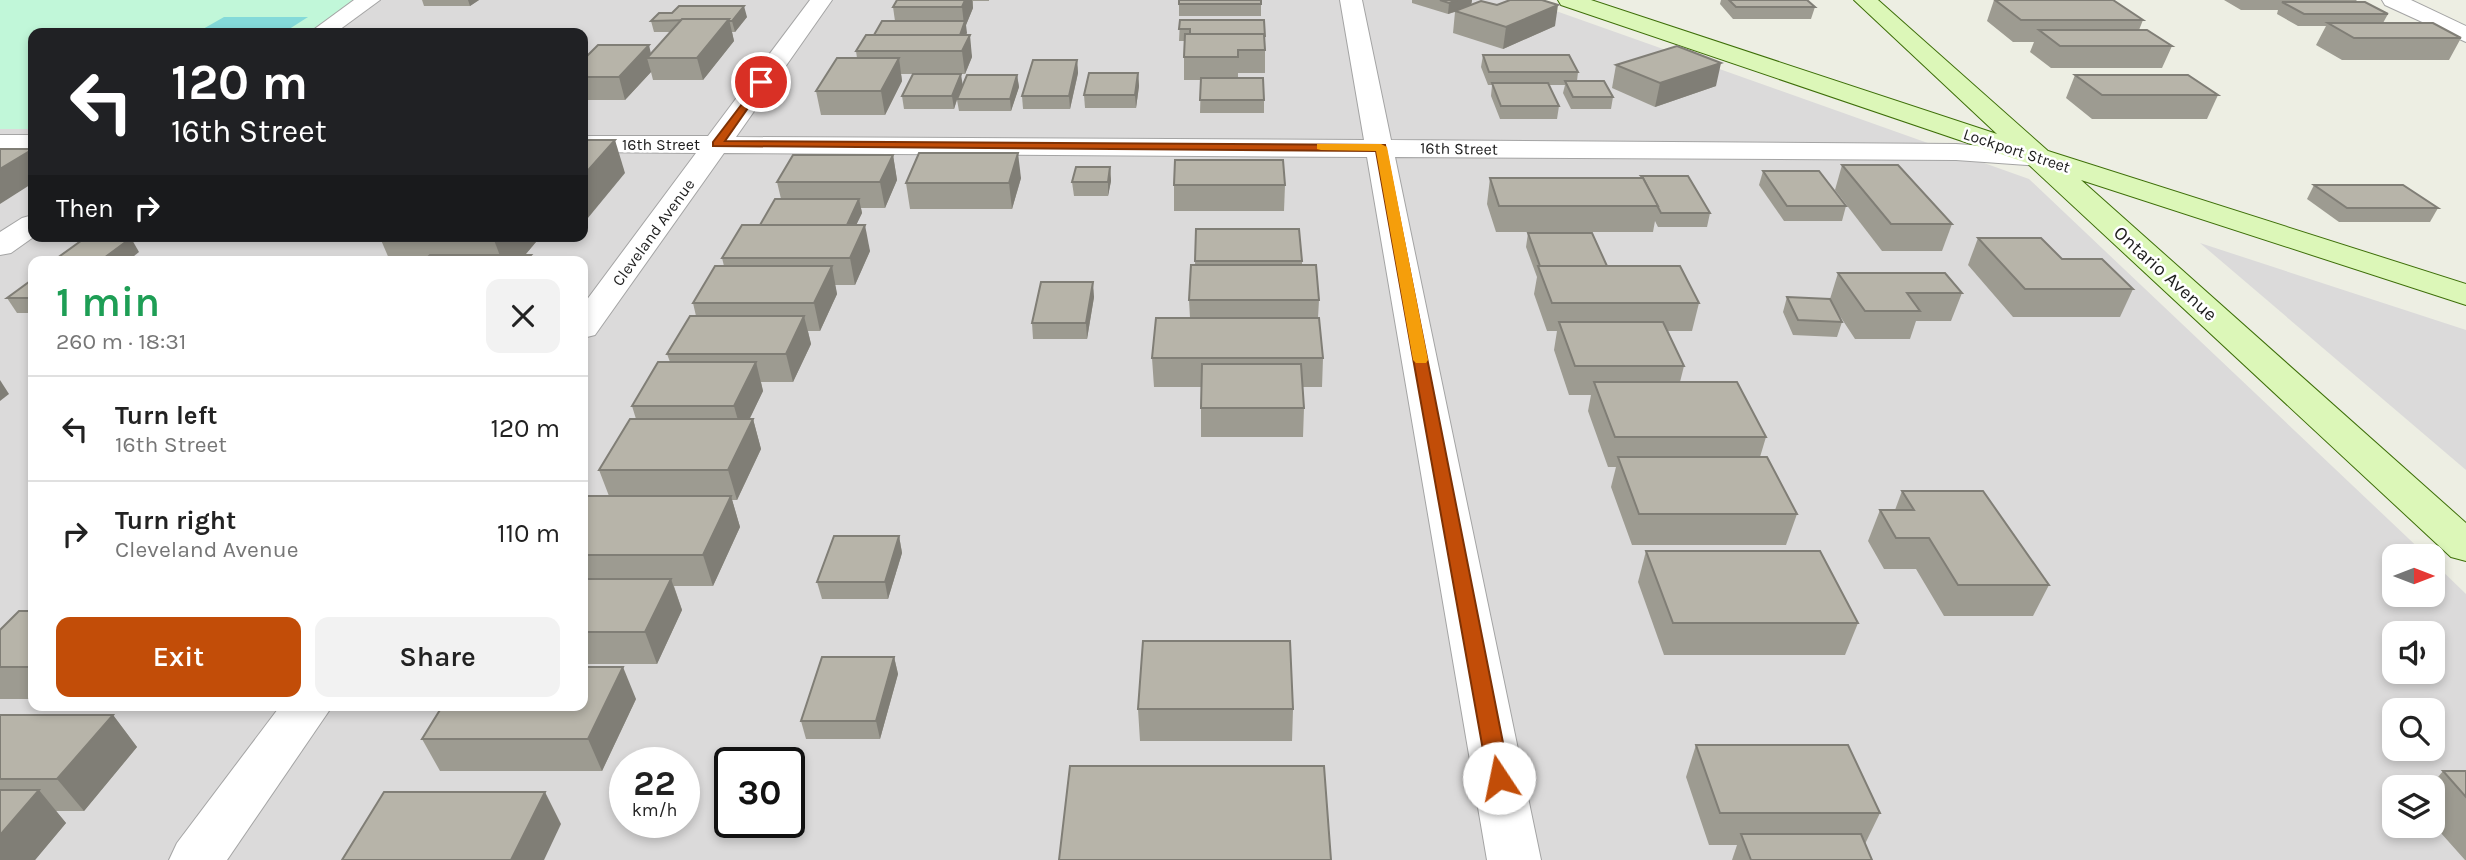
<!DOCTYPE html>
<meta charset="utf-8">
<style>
:root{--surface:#fff;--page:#f2f2f2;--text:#222;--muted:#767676;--line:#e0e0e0;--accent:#c24d08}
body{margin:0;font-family:Karla,sans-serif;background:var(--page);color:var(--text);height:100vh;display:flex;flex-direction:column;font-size:26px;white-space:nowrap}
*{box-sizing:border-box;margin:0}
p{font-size:23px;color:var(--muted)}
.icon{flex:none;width:38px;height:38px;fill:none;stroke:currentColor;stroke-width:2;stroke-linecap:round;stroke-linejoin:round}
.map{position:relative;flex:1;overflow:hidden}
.details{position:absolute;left:28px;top:256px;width:560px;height:455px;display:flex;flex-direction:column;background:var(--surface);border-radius:14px;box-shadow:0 4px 10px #0003}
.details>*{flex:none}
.guide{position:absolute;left:28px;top:28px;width:560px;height:214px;border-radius:14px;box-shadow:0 4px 10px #0003;background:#202124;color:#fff;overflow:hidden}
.needle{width:46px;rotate:90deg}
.buttons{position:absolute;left:2382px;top:544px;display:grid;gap:14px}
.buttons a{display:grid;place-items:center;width:63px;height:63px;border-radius:14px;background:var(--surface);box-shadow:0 4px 10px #0003;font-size:35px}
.speed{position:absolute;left:609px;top:747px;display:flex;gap:14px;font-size:35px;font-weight:700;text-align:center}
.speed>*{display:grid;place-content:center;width:91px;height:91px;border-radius:50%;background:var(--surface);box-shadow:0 4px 10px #0003;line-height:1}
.speed small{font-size:18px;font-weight:400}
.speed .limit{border:4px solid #111;border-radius:10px;background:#fff;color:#111}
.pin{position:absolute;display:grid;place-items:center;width:60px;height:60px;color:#fff;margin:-30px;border:4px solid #fff;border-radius:50%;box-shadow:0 2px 7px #0007}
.me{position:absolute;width:77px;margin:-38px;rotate:349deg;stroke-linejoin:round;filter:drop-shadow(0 0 5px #0008)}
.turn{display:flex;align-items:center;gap:24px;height:147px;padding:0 28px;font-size:32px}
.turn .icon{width:91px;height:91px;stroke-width:2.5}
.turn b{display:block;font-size:49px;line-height:60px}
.then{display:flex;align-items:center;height:66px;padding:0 28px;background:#0003;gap:14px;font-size:26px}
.round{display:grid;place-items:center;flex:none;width:74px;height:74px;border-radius:14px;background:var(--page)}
.summary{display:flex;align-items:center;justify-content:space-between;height:119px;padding:0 28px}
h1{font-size:42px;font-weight:600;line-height:52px;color:#1e9e55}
.cta{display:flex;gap:14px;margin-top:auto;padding:14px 28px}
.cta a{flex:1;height:80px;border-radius:14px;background:var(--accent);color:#fff;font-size:28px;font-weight:600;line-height:80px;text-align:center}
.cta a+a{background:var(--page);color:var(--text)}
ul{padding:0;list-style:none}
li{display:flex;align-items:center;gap:21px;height:105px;padding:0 28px;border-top:2px solid var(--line)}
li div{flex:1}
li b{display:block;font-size:26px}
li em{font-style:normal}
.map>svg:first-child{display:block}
.residential{fill:#dbdada;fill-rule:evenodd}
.park{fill:#c1f7d9}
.pitch{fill:#84dad9}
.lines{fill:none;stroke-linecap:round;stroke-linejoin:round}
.street-casing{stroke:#a4a4a4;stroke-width:2}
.secondary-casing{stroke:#3e6f09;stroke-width:2}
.street{fill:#fff;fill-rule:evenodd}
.secondary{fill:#dcf7b8;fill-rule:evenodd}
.wall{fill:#9d9b91}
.shaded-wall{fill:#807e76}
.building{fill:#b7b4a9;stroke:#807e76;stroke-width:2}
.route{fill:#c24d08;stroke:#7e3205;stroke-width:2}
.slow{fill:#f59e0b}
.labels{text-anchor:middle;stroke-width:5;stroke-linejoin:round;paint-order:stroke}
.far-street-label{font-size:16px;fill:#1d1d1d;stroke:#fff}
.street-label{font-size:19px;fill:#1d1d1d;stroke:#fff}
</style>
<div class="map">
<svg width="2466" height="860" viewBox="0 0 2466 860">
<rect width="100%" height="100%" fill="#edeee3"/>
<g class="residential">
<path d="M0,0H1525L2029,179L2427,556H2394V595H2432L2433,562L2466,594V860H0ZM33,33H583V236H33ZM33,261H583V705H33ZM2394,634H2432V672H2394ZM2394,710H2432V749H2394ZM625,763H684V822H625ZM730,763H789V822H730ZM2394,788H2432V826H2394Z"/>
<path d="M2200,243L2466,330V470Z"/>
</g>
<path class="park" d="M0,0H358L308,33H33V129H0Z"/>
<path class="pitch" d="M224,17H308L283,33H196Z"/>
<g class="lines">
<g class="street-casing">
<g id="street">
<path d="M354,0H380L335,33H309Z"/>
<path d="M810,0H832L736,137L1364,140L1340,0H1362L1391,140L1956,144L2040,150L2050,152L2054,158L2050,164L2040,166L1956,160L1395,157L1541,860H1487L1367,157L724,153L595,335L583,338V305L696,153L583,152V136H708Z"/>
<path d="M2382,0H2411L2466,26V42L2385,5Z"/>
<rect x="0" y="135" width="33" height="16"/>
<path d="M33,215L35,236L11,253L0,255V232L22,218Z"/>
<path d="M281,705H333L227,860H169L177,843Z"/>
</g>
</g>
<g class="secondary-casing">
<path id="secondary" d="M1558,0H1591L1997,134L1854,0H1878L2048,151L2466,284V305L2081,180L2466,523V561L2451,557L2027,163L1561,5Z"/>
</g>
<use href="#street" class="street"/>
<use href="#secondary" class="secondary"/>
</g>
<g class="wall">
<path d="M422,0H479L470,6H424Z"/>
<path d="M897,0H989V1H973V8L966,25V35L972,57L965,74H901L902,81L885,115H821L816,91L857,58L856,51L874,35L895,21L893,7Z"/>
<rect x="1179" y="0" width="82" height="16"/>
<path d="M1412,0H1472L1471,5L1555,26L1503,49L1453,33L1455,12L1448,14L1412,3Z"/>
<path d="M1721,0H1807L1815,7L1811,19H1733L1720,4Z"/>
<path d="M1994,0L2143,20L2139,30L2172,46L2162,68H2051L2030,52L2034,42H2013L1987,21Z"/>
<path d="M2224,0H2357L2355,2L2388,14L2383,23L2461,38L2449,60H2342L2316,45L2326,26H2298L2277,14L2278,10H2241Z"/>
<path d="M747,17L735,32H732L734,41L703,80H653L651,72L625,100H583V60L651,53L670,32H654L651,21Z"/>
<path d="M1180,20L1265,37V73H1238V78L1264,100V113H1200L1201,80H1184V57L1185,41H1179Z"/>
<path d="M1483,55L1578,72L1577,81L1613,97L1611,109H1571L1563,93L1565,85H1549L1559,106L1557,119H1500L1491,96L1492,85H1488L1481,67Z"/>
<path d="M1077,60L1078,73L1070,109H1023L1022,96Z"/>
<path d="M1616,65L1716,86L1655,107L1612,88Z"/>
<path d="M1138,73L1139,86L1136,108H1085L1084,95Z"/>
<path d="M1017,75L1019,87L1011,111H959L957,100L954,109H904L902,96Z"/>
<path d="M2075,75L2218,95L2207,119H2092L2066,98Z"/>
<path d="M893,155L897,180L885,208H861L862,213L856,225L870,251L855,285H835L837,294L820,331H808L811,344L793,382H761L763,391L749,419H753L761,449L737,500H732L740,527L713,586H674L682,610L657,664H583V496H609L599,470L636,419L632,406L670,362L667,354L696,316L693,303L724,266L722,258L760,225L781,199L777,182Z"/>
<path d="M1842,165L1952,224L1942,251H1882L1835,190Z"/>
<path d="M1110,167L1111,181L1108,196H1074L1072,182Z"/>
<path d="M1763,171L1846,206L1842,221H1784L1759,185Z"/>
<path d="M1641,176L1710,213L1707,227H1658L1655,221L1653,232H1496L1487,204L1490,178H1641Z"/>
<path d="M1021,178L1012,209H910L906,183Z"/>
<path d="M1174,185H1285L1284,211H1174Z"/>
<path d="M2314,185L2438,208L2430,222H2339L2307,199Z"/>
<path d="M1196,229L1302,261V265L1319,300L1318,318L1323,358L1322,387H1302L1304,408L1303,437H1201V387H1154L1152,358L1190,318L1189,300L1195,265Z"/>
<path d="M1528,233L1607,266L1699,303L1692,331H1667L1684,366L1680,382L1766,437L1760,457L1797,514L1786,545H1632L1611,487L1616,467H1608L1588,411L1591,395H1569L1554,350L1557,331H1547L1534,294L1537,277L1526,247Z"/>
<path d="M384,236H541L525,255L533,261H390L381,240Z"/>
<path d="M1978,238L2062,259L2133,289L2120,317H2013L1968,265Z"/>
<path d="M1838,273L1962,293L1951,321H1916L1910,339H1855L1836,310L1842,322L1837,337L1793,335L1783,312L1787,297L1830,299Z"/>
<path d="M33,279V313H17L7,298Z"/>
<path d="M1094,297L1087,339H1033L1032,323Z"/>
<path d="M1902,491L2049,585L2033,616H1944L1916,569H1884L1868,541L1880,510H1895Z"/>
<path d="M899,536L902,553L888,599H822L817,582Z"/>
<path d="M1646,551L1858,623L1845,655H1664L1638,582Z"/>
<path d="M33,611V699H0V630Z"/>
<path d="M894,657L898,674L880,739H806L801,721Z"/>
<path d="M636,699L602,771H440L422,739Z"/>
<path d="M1138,709H1293L1292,741H1140Z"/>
<path d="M0,715H113L137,747L84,811H56L66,823L35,860H0Z"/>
<path d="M1696,745L1880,813L1865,844L1872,860H1732L1737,845H1709L1686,777Z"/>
<path d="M2443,771H2466V860H2465L2432,823V788H2429Z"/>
</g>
<g class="shaded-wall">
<path d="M468,0H479L470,6Z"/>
<path d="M965,0H972L973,8L966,25L967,33L960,49L959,37L964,25L962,7Z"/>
<path d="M1457,0H1472L1471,6L1448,14L1449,3Z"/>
<path d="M1558,5L1555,26L1503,49L1506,27Z"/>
<path d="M744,6L747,17L735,32L732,21Z"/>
<path d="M729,19L734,41L703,80L697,58Z"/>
<path d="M970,35L972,57L965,74L962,51Z"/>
<path d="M649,45L652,58H647L651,72L625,100L619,77Z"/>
<path d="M899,58L902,81L885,115L881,91Z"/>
<path d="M1077,60L1078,73L1070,109L1069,96Z"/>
<path d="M1721,63L1716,86L1655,107L1660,83Z"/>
<path d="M1138,73L1139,86L1136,108L1135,95Z"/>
<path d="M961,74L963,87L957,99L954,109L952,96Z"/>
<path d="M1017,75L1019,87L1011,111L1010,99Z"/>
<path d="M615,140L625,173L583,224V176Z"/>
<path d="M33,149V183L0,204V169Z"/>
<path d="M1018,153L1021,178L1012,209L1009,183Z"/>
<path d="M893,155L897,180L885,208L880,182Z"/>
<path d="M1110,167L1111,181L1108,196V182Z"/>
<path d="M859,199L862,213L849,240L846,225Z"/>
<path d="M865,225L870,251L855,285L850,258Z"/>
<path d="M497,236H541L520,261H502L494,240Z"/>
<path d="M131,238L139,252L128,261H100Z"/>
<path d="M531,255L533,261H525Z"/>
<path d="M832,266L837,294L820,331L814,303Z"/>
<path d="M1093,282L1094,297L1087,339L1086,323Z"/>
<path d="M804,316L811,344L793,382L786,354Z"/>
<path d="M756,362L763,391L742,435L734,406Z"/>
<path d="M0,380L9,394L0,401Z"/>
<path d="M753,419L761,449L737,500L728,470Z"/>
<path d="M731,496L740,527L713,586L703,555Z"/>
<path d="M899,536L902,553L888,599L885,582Z"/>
<path d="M671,579L682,610L657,664L645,632Z"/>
<path d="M894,657L898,674L880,739L876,721Z"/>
<path d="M623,667L636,699L602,771L588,739Z"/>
<path d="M113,715L137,747L84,811L57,779Z"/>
<path d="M39,790L66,823L35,860H0V835Z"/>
<path d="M545,792L561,824L544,860H511Z"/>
</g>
<g class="building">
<path d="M897,0H965L962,7H893Z"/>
<rect x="1179" y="0" width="82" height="4"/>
<path d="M1440,0H1457L1449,3Z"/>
<path d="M1510,0H1542L1558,5L1506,27L1455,11L1481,1L1497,5Z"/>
<path d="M1729,0H1807L1815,7H1736Z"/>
<path d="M1995,0H2113L2143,20H2021Z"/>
<path d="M2282,2H2365L2388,14H2304Z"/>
<path d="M679,6H744L732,21H728L729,19L651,21L659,13H672Z"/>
<path d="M682,19H729L697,58H647Z"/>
<path d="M1180,20H1264L1265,37L1264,34H1190V29H1179Z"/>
<path d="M882,21H965L960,35H874Z"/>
<path d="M2328,23H2433L2461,38H2354Z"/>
<path d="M2039,30H2147L2172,46H2060Z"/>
<path d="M1185,34H1264L1265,50H1238V57H1184Z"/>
<path d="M866,35H970L962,51H856Z"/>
<path d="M598,45H649L619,77H583V60Z"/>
<path d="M1677,46L1721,63L1660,83L1616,65Z"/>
<path d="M1483,55H1569L1578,72H1489Z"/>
<path d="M837,58H899L881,91H816Z"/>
<path d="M1033,60H1077L1069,96H1022Z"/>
<path d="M1089,73H1138L1135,95H1084Z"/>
<path d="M913,74H961L952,96H902Z"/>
<path d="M967,75H1017L1010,99H957Z"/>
<path d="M2075,75H2188L2218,95H2102Z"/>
<path d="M1201,78H1263L1264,100H1200Z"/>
<path d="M1565,81H1604L1613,97H1573Z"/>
<path d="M1492,83H1548L1559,106H1501Z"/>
<path d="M583,140H615L583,176Z"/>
<path d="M0,149H33L0,169Z"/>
<path d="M919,153H1018L1009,183H906Z"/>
<path d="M793,155H893L880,182H777Z"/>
<path d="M1175,160H1283L1285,185H1174Z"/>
<path d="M1842,165H1898L1952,224H1891Z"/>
<path d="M1076,167H1110L1108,182H1072Z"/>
<path d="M1763,171H1819L1846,206H1787Z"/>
<path d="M1641,176H1688L1710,213H1661L1643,178Z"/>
<path d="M1490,178H1643L1658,206H1499Z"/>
<path d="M2314,185H2403L2438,208H2347Z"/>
<path d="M775,199H859L847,225H760Z"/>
<path d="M742,225H865L850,258H722Z"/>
<path d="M1196,229H1299L1302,261H1195Z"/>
<path d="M1528,233H1592L1607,266H1540Z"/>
<path d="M384,236H497L494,240H381Z"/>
<path d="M85,238H131L100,261H53Z"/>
<path d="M1978,238H2041L2062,259H2102L2133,289H2025Z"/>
<path d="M430,255H531L525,261H424Z"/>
<path d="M1191,265H1316L1319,300H1189Z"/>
<path d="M715,266H832L814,303H693Z"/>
<path d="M1538,266H1680L1699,303H1552Z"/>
<path d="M1838,273H1945L1962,293H1907L1920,311H1865Z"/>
<path d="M33,279V298H7Z"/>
<path d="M1041,282H1093L1086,323H1032Z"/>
<path d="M1787,297L1830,299L1842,322L1798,320Z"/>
<path d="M690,316H804L786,354H667Z"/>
<path d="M1156,318H1319L1323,358H1152Z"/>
<path d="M1559,322H1663L1684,366H1575Z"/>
<path d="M658,362H756L734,406H632Z"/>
<path d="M1202,364H1301L1304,408H1201Z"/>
<path d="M1594,382H1737L1766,437H1615Z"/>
<path d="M630,419H753L728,470H599Z"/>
<path d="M1618,457H1767L1797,514H1639Z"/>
<path d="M1902,491H1983L2049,585H1958L1929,538H1896L1880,510H1914Z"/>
<path d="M583,496H731L703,555H583Z"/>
<path d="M834,536H899L885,582H817Z"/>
<path d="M1646,551H1820L1858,623H1673Z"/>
<path d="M583,579H671L645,632H583Z"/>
<path d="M19,611H33V667H0V630Z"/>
<path d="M1143,641H1290L1293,709H1138Z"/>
<path d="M822,657H894L876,721H801Z"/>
<path d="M583,667H623L588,739H422L443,705H583Z"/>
<path d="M0,715H113L57,779H0Z"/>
<path d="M1696,745H1848L1880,813H1720Z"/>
<path d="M1070,766H1324L1331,860H1059Z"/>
<path d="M2443,771H2466V797Z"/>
<path d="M0,790H39L0,835Z"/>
<path d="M384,792H545L511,860H342Z"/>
<path d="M1741,834H1861L1872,860H1751Z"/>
</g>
<path class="route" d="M761,79L766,82L725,141L1385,145L1510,778L1507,784L1499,786L1491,784L1488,778L1376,151L713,146V142Z"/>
<path class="slow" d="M1317,144H1381L1387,147L1428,360L1426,363H1416L1413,360L1376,151L1321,150L1317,149Z"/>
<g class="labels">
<g class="far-street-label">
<text x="661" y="150">16th Street</text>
<text transform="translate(1459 148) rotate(1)" y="6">16th Street</text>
<text transform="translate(2017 150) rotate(18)" y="6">Lockport Street</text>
<text transform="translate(653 232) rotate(-54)" y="6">Cleveland Avenue</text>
</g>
<g class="street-label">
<text transform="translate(2166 273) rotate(42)" y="7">Ontario Avenue</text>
</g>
</g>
</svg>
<div class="buttons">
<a><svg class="needle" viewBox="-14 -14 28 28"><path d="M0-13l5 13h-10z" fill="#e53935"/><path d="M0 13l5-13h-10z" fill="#767676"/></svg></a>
<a><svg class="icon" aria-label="sound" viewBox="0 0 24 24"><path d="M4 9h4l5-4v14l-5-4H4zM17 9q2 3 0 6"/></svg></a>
<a><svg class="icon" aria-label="search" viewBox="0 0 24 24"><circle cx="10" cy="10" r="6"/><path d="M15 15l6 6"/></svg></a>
<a><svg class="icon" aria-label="layers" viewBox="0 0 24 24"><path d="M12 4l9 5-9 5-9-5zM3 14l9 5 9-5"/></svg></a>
</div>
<div class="speed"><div>22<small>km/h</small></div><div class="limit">30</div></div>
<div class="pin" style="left:761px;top:82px;background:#d93025"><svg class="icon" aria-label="arrive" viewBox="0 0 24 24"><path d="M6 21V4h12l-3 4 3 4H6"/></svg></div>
<svg class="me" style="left:1499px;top:778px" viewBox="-20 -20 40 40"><circle r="19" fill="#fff"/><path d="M0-13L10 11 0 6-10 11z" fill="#c24d08"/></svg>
<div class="guide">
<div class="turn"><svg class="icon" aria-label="left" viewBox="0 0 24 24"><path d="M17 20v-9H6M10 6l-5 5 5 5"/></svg><div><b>120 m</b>16th Street</div></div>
<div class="then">Then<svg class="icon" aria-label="right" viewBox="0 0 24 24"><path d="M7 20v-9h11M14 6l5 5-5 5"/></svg></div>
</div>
<section class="details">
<div class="summary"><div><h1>1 min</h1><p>260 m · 18:31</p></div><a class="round"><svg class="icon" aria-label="close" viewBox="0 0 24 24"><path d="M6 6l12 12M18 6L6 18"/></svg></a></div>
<ul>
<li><svg class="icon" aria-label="left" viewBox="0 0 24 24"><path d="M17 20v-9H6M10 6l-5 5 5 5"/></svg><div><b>Turn left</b><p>16th Street</p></div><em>120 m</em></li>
<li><svg class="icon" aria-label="right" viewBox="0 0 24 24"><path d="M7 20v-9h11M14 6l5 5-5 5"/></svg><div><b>Turn right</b><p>Cleveland Avenue</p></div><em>110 m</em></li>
</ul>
<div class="cta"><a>Exit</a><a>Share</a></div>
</section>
</div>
